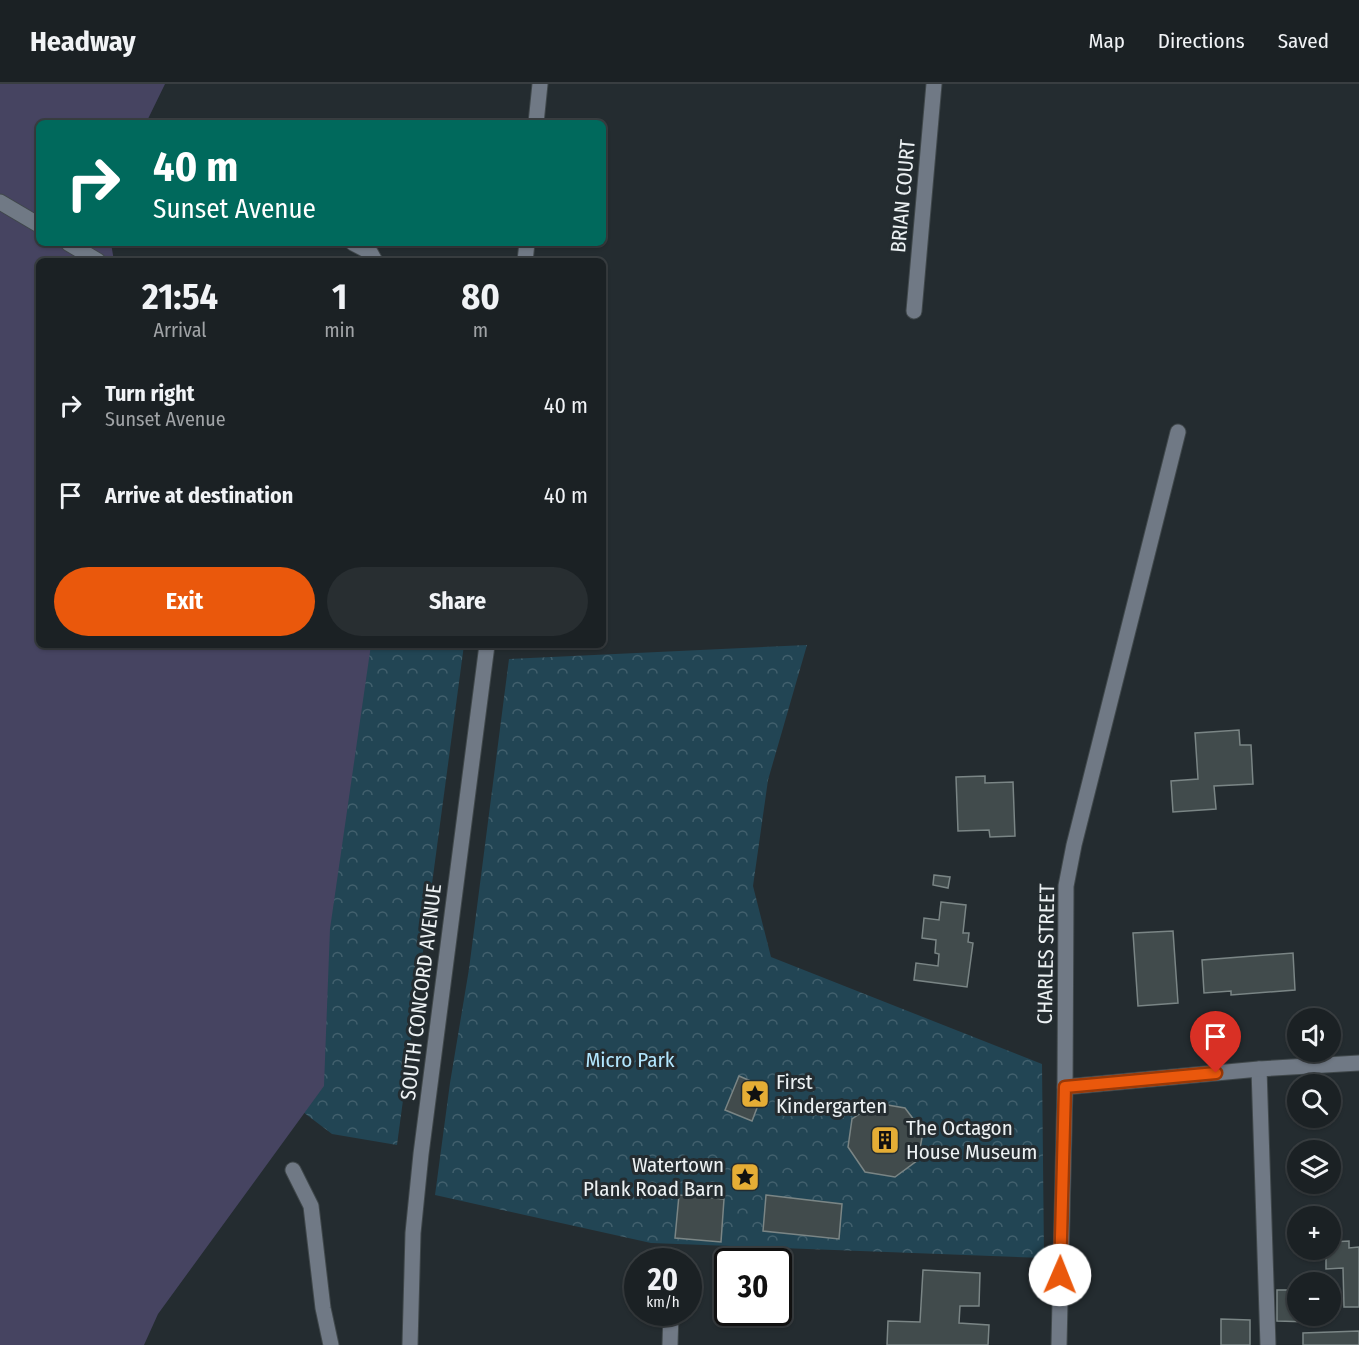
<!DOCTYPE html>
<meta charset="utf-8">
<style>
:root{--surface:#1b2124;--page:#282e31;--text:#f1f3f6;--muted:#a0a3a6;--line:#393e41;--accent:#ea580c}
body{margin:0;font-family:"Fira Sans Condensed",sans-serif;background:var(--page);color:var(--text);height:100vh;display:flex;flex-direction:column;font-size:22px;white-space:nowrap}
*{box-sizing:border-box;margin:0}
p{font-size:20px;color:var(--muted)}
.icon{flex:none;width:33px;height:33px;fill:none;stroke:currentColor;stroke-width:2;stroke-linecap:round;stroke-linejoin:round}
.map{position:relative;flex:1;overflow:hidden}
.side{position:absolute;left:36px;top:174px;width:570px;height:390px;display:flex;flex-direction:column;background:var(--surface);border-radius:9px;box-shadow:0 2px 4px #0004,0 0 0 2px var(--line)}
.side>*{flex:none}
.top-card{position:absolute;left:36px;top:36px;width:570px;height:126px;border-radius:9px;box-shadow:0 2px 4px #0004,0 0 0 2px var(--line);background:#00695c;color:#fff;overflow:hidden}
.tools{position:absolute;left:1287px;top:924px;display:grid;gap:12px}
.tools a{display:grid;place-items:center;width:54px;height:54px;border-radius:50%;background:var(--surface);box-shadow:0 2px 4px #0004,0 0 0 2px var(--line);font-size:30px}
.speed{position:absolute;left:624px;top:1164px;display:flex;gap:12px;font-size:30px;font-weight:700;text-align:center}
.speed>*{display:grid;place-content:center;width:78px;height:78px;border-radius:50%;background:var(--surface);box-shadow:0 2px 4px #0004,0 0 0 2px var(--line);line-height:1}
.speed small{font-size:15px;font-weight:400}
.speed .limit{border:3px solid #111;border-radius:9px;background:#fff;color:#111}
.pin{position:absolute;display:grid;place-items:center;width:51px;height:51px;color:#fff;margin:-62px -26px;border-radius:50% 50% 50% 0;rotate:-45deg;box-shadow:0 0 6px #0007}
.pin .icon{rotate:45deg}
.me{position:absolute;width:66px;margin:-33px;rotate:1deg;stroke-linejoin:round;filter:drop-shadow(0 0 4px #0008)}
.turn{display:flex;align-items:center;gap:21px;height:126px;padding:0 18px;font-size:27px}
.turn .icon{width:78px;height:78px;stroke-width:2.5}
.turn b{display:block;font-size:42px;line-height:51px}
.eta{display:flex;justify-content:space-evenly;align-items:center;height:102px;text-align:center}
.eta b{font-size:36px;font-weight:700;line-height:42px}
.button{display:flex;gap:12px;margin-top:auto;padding:12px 18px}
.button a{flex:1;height:69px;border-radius:36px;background:var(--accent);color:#fff;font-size:24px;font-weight:700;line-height:69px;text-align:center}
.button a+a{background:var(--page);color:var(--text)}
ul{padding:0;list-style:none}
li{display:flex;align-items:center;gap:18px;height:90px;padding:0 18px}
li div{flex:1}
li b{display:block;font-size:22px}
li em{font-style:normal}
header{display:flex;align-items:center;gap:36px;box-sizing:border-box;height:84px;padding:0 30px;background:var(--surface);border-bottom:2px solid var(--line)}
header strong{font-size:28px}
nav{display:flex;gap:33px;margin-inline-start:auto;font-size:21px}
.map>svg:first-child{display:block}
.park{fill:url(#park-crowns)}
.water{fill:#464461}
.building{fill:#414b4c;stroke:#7a8585;stroke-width:1.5}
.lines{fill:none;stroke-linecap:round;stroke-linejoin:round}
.minor-casing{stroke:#40484b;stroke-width:17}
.minor{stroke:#707985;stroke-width:15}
.route-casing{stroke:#983908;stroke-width:15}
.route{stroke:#ea580c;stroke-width:10}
.labels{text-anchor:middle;stroke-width:6;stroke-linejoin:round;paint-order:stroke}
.street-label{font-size:21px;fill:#ecf1f3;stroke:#242c30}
.park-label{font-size:21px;fill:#b2e6fe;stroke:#242c30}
.poi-label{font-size:21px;fill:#ecf1f3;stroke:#242c30;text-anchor:start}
</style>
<header>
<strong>Headway</strong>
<nav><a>Map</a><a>Directions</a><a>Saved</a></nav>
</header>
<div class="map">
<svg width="1359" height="1261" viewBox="0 0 1359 1261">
<defs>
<pattern id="park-crowns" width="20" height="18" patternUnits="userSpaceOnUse" patternTransform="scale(1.5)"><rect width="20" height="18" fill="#224554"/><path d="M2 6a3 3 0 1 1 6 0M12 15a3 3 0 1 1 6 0" fill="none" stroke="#42606d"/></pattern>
</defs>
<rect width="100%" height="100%" fill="#242c30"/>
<g class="park">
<path d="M264,561H464L397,1061L332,1050L278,1009Z"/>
<path d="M807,561L768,696L753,802L771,873L1042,980L1044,1174L651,1159L435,1111L450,999L469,885L509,575Z"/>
</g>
<path class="water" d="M0,0H165L146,39H39V159H111L114,177H39V561H371L330,845L324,1002L158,1230L144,1261H0Z"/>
<g class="building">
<path d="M1239,646L1240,661H1251L1253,700L1214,702L1216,725L1173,728L1171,697L1198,695L1195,649Z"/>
<path d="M985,692V699L1013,698L1015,752L990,753L989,746L958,747L956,693Z"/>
<path d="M934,791L950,793L948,804L933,801Z"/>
<path d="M941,818L966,821L963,849H969L968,858L973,859L967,903L914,896L916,879L938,882L939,870L935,869L936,856L922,854L924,834L939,836Z"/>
<path d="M1173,847L1178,919L1138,922L1133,849Z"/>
<path d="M1293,869L1295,906L1231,911V907L1204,909L1202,876Z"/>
<path d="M739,992L765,1003L752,1037L725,1026Z"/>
<path d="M876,1019L905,1024L923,1048L918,1076L895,1093L865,1088L848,1063L852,1035Z"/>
<path d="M679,1111L724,1115L721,1158L675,1154Z"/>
<path d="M766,1111L842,1120L839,1155L763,1147Z"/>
<path d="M1349,1157V1164L1359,1163V1223H1344L1343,1184L1326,1185V1166H1330V1158Z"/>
<path d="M923,1186L980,1189L979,1222H960L959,1239L989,1241L988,1261H887L888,1237L920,1238Z"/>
<path d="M1277,1206H1298V1232H1311V1238L1277,1237Z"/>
<path d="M1221,1235L1250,1236V1261H1221Z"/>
<path d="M1359,1247V1261H1303V1249Z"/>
</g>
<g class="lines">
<g class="minor-casing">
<g id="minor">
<path d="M536,39L540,0"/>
<path d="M0,118L39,141"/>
<path d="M68,159L98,177"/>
<path d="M353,159L370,168L375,177"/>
<path d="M525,177L527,159"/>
<path d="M914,227L934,0"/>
<path d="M1259,985L1268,1261"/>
<path d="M1065,1003L1259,985L1359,979"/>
<path d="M293,1086L311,1122L323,1224L331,1261"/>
<path d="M410,1261L413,1149L421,1070L487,561"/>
<path d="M670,1261L671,1228"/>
<path d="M1059,1261L1065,1003L1066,802L1074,761L1178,348"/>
</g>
</g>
<use href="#minor" class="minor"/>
</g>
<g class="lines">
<g class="route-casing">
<path id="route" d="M1060,1191L1065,1003L1216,989"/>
</g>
<use href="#route" class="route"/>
</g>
<defs>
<g id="sight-square" transform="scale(1.5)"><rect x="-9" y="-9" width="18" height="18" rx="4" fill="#e5ad35" stroke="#242c30"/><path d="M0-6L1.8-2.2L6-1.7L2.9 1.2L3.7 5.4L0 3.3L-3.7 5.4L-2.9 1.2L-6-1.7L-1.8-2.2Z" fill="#111"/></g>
<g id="building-square" transform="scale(1.5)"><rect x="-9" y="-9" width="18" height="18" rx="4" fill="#e5ad35" stroke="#242c30"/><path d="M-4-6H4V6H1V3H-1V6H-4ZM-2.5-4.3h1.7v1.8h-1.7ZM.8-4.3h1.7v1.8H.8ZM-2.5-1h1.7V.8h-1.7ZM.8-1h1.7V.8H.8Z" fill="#111"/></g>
</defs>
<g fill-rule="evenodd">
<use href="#sight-square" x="755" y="1010"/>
<use href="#building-square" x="885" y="1056"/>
<use href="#sight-square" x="745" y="1093"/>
</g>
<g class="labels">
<g class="street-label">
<text transform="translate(903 112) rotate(-85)" y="7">BRIAN COURT</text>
<text transform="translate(1046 870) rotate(-89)" y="7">CHARLES STREET</text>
<text transform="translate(421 908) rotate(-83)" y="7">SOUTH CONCORD AVENUE</text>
</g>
<g class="park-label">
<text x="630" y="983">Micro Park</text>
</g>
<g class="poi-label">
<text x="776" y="1005">First<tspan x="776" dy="24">Kindergarten</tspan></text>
<text x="906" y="1051">The Octagon<tspan x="906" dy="24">House Museum</tspan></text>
<text x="724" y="1088" text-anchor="end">Watertown<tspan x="724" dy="24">Plank Road Barn</tspan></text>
</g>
</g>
</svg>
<div class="tools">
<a><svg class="icon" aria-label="sound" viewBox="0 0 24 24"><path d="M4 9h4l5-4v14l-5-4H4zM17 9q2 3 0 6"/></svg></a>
<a><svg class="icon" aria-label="search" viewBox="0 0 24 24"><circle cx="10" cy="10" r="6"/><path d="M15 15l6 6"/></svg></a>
<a><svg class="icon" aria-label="layers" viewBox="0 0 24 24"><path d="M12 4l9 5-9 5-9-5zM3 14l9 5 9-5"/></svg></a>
<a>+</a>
<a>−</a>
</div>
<div class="speed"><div>20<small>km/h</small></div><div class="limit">30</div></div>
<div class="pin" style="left:1216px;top:989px;background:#d93025"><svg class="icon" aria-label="arrive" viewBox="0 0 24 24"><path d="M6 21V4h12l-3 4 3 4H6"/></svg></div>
<svg class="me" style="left:1060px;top:1191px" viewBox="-20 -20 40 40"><circle r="19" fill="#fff"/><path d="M0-13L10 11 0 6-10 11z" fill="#ea580c"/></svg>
<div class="top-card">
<div class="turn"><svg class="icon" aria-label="right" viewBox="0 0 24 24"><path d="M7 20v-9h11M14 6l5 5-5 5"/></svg><div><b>40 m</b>Sunset Avenue</div></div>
</div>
<section class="side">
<div class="eta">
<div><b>21:54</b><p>Arrival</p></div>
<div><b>1</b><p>min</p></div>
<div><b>80</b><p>m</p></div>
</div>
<ul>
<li><svg class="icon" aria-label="right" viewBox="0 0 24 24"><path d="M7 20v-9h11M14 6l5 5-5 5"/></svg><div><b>Turn right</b><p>Sunset Avenue</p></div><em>40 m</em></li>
<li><svg class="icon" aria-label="arrive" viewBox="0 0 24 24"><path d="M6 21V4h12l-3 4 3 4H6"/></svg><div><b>Arrive at destination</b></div><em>40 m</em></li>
</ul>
<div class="button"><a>Exit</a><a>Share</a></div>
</section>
</div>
